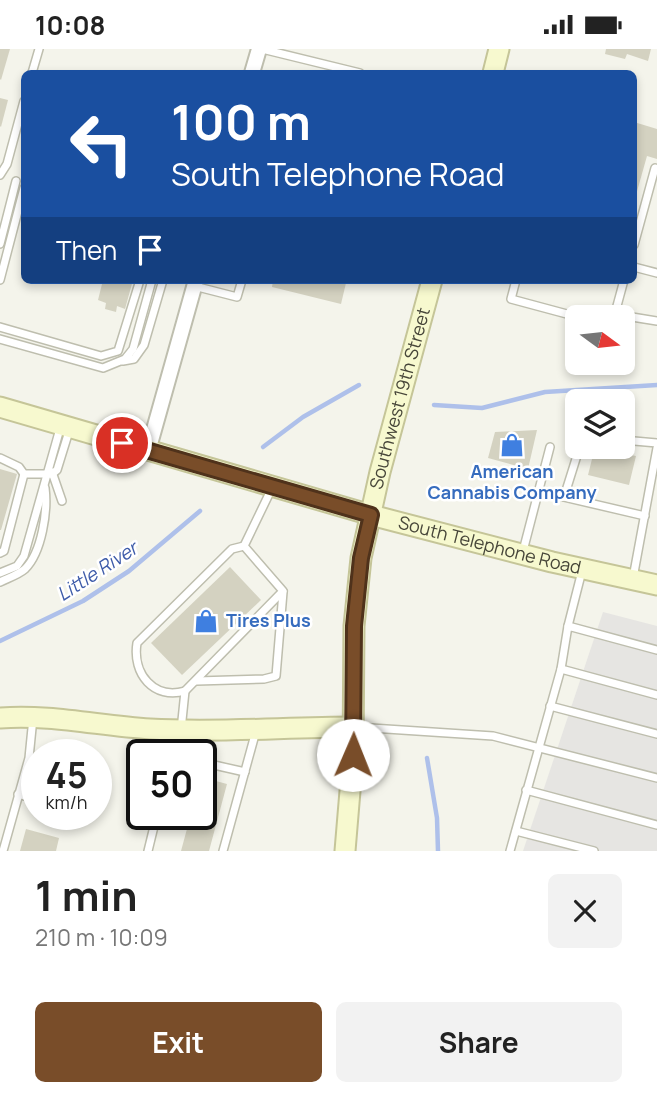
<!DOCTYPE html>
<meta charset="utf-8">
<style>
:root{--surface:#fff;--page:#f2f2f2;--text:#222;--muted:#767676;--accent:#794d29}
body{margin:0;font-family:Manrope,sans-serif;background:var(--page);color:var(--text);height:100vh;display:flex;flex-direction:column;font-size:26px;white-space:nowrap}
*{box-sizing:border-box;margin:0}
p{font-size:23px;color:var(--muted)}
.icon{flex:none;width:38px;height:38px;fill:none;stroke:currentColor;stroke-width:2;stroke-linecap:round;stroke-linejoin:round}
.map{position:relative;height:802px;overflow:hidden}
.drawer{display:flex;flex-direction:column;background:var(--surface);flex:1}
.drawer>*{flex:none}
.hud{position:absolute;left:21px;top:21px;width:616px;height:214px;border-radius:10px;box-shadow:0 4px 10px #0003;background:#1a4fa0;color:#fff;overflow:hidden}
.needle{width:46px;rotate:105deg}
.controls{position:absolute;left:565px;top:256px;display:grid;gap:14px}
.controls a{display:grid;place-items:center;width:70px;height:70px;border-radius:10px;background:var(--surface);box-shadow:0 4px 10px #0003;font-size:35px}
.speed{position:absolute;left:21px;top:690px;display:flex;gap:14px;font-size:35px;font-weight:700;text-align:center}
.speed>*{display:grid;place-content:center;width:91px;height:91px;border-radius:50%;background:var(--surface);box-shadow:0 4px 10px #0003;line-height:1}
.speed small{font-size:18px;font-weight:400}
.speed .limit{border:4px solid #111;border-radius:10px;background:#fff;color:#111}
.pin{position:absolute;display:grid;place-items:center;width:60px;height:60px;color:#fff;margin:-30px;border:4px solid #fff;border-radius:50%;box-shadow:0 2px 7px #0007}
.me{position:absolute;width:77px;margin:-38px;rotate:1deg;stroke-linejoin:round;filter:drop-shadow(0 0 5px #0008)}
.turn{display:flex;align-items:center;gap:24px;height:147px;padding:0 35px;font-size:32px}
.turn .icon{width:91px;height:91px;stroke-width:2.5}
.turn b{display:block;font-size:49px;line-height:60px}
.then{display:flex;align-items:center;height:66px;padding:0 35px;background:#0003;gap:14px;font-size:26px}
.round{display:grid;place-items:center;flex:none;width:74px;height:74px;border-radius:10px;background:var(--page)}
.head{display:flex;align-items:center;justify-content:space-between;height:119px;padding:0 35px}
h1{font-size:42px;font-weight:700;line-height:52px}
.primary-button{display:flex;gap:14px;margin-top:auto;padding:14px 35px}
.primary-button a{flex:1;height:80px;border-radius:10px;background:var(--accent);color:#fff;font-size:28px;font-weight:700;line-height:80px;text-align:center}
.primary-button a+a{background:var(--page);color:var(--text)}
.status{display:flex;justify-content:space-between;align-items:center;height:49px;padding:0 35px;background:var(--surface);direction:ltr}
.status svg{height:19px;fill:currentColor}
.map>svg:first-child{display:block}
.parking{fill:#e6e5e2}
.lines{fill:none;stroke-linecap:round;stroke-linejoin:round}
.stream{stroke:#aec0ea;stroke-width:4.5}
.building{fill:#d4d2c1}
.lane-casing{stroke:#bebeae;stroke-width:10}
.street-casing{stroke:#bebeae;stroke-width:18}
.secondary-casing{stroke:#c5c598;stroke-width:23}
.lane{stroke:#fff;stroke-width:7}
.street{stroke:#fff;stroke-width:14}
.secondary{stroke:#f7f9cf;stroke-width:19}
.route-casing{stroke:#4f321b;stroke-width:18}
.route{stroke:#794d29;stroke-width:12}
.labels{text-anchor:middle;stroke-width:5;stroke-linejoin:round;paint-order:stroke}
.street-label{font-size:18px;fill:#474639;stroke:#fff}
.shop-label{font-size:18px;font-weight:bold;fill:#366cbe;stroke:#fff}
.water-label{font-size:19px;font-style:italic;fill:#3d5ba9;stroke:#fff}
</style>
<div class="status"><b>10:08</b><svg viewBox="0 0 49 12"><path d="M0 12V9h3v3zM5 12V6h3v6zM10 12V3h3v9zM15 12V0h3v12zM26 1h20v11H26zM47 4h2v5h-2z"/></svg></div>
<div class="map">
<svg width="657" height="802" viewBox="0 0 657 802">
<rect width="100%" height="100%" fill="#f4f4eb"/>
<path class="parking" d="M603,563L657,577V802H523Z"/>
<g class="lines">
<g class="stream">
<path d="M434,356L482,359L545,343L657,336"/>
<path d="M263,398L303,368L359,336"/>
<path d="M0,592L83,552L129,522L200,462"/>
<path d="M427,709L437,769L438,802"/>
</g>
</g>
<g class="building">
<path d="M0,0H10L1,31L0,30Z"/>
<path d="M606,0H651L648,12L627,5L625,10L605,5Z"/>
<path d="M0,49L8,51L1,78L0,77Z"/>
<path d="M634,73L657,80V110L647,107L634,153Z"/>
<path d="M103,231H133L125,260L117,257L116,263L105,260L106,254L98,251Z"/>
<path d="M273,231H342L346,234L341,255L272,238Z"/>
<path d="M537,381L528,420L488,409L495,383Z"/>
<path d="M595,398L613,403L615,398L621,401L620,404L636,407L629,436L588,426Z"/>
<path d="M0,420L17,425L1,481H0Z"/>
<path d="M230,518L261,551L182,626L151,594Z"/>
<path d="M201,728L227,735L209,802H181L191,765H201Z"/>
<path d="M26,780L59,789L56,802H20Z"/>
</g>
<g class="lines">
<g class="lane-casing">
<g id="lane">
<path d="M262,0L360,24"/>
<path d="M32,24L39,0"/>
<path d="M0,126L7,115L24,52"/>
<path d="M0,195L16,132"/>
<path d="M634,196L655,119"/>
<path d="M634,218L657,224"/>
<path d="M0,231L24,139"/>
<path d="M516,231L511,250L578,268"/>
<path d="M194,237L237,248L242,231"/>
<path d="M614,268L624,231"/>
<path d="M623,270L632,268L657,272"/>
<path d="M0,278L101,307L118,302L140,231"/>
<path d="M0,290L103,319L125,310L133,300L152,231"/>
<path d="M123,312L134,310L144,296L163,231"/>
<path d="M623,391L657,394"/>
<path d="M0,409L19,418L24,425H52L57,421L70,379"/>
<path d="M52,423L62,452"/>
<path d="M538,442L645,467"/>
<path d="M564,448L580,397"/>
<path d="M244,497L283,542L185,642C154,651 132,625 137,594L232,500Z"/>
<path d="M244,497L272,439"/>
<path d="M523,502L550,398"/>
<path d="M0,504L4,502L24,425"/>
<path d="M0,524L17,517L24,507L61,376"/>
<path d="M633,529L657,399"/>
<path d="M0,533C8,529 18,526 25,520C42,503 48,462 45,439"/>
<path d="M568,577L582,522"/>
<path d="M561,620L657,646"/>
<path d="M197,632L264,630L276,627L283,543"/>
<path d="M550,657L657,685"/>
<path d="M356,678L493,687L657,729"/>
<path d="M173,705L181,681L185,642"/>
<path d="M201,713L245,723"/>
<path d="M526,741L657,776"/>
<path d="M18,745L37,751"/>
<path d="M516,782L594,802"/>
<path d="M3,802L29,709L33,669"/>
<path d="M148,802L157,765"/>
<path d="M223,802L256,682"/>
<path d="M510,802L561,620L568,577L657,601"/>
</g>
</g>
<g class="street-casing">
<g id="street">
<path d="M252,24L259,0"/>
<path d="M148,402L196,231"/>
</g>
</g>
<g class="secondary-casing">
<g id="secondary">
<path d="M493,24L499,0"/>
<path id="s1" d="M0,358L371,466L552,513L657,536"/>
<path d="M0,669C50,665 100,677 150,680C218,684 286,678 354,678"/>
<path id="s2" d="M345,802L353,706L354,577L361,509L380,423L432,231"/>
</g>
</g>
<use href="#lane" class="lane"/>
<use href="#street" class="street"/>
<use href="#secondary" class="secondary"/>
</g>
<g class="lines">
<g class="route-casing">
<path id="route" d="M122,394L371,466L361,509L354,577L353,706"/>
</g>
<use href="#route" class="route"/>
</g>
<defs>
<g id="shop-bare" transform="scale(1.89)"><path d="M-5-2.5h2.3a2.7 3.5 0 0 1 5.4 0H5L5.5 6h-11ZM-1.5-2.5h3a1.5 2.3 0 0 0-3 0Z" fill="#3f7fe0" stroke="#fff" stroke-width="2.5" paint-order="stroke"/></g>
</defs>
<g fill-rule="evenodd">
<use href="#shop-bare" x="512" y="396"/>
<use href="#shop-bare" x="206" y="572"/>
</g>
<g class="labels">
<g class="street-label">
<text dy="6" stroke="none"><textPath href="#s2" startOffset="458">Southwest 19th Street</textPath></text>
<text dy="6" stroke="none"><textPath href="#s1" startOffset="509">South Telephone Road</textPath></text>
</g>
<g class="shop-label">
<text x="512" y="429">American<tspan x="512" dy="21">Cannabis Company</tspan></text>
<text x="226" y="578" text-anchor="start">Tires Plus</text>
</g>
<g class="water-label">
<text transform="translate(97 522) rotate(-33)" y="7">Little River</text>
</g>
</g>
</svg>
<div class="controls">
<a><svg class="needle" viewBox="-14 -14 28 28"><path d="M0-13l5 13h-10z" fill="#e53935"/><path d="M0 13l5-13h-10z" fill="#767676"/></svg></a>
<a><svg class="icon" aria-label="layers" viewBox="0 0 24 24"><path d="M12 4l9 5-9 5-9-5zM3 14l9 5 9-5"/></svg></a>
</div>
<div class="speed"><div>45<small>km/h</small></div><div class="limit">50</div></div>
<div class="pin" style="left:122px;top:394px;background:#d93025"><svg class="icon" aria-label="arrive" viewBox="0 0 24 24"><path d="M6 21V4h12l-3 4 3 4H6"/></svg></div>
<svg class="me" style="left:353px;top:706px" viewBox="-20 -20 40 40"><circle r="19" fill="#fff"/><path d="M0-13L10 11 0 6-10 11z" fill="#794d29"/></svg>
<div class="hud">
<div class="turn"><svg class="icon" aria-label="left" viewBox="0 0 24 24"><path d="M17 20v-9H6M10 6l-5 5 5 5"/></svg><div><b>100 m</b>South Telephone Road</div></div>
<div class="then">Then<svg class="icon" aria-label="arrive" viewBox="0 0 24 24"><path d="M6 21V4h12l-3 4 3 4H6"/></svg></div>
</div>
</div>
<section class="drawer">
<div class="head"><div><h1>1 min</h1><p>210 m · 10:09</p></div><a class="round"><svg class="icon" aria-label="close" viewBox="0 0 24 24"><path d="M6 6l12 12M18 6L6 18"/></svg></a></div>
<div class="primary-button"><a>Exit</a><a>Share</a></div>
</section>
